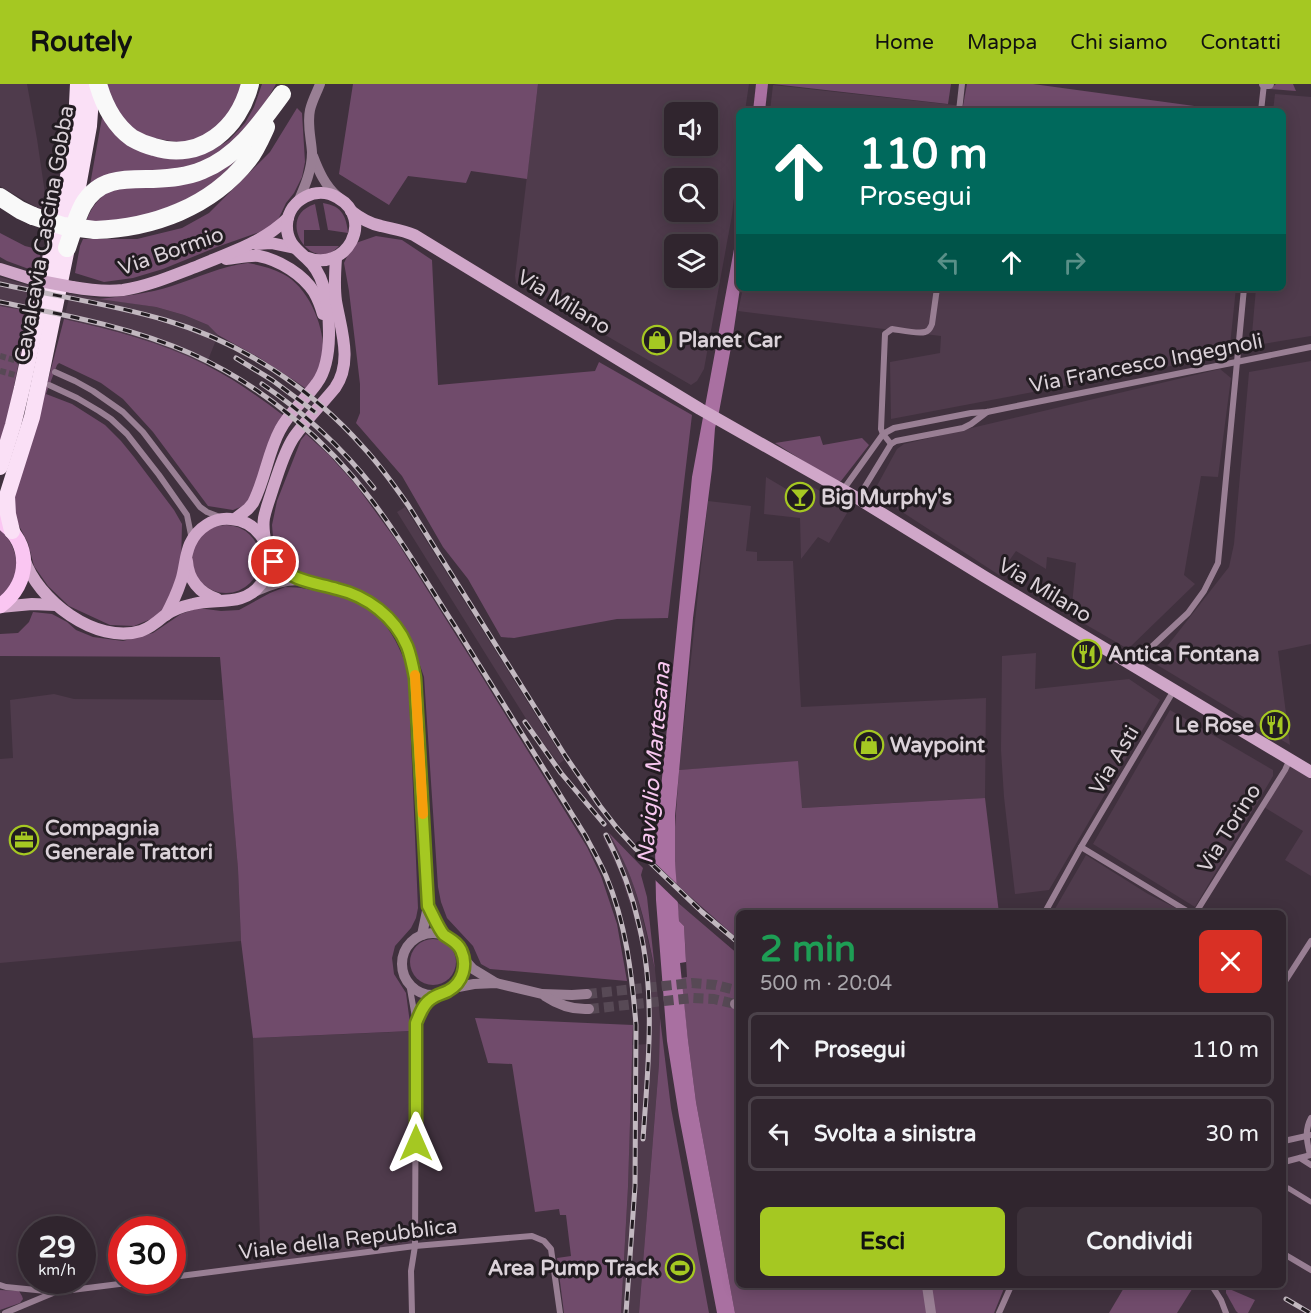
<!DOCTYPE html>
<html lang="it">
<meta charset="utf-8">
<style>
:root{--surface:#30252e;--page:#3c313a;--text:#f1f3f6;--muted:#a8a5aa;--line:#4b424a;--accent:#a5c822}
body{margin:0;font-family:"Varela Round",sans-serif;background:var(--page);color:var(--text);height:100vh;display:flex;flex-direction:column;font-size:22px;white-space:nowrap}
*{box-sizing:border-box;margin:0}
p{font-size:20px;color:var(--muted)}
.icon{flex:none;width:33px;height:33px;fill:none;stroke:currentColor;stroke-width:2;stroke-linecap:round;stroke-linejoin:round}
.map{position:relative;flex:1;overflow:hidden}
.panel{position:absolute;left:736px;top:826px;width:550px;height:378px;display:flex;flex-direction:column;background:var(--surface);border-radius:9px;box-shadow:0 3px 15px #0003,0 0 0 2px var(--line)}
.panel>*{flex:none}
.hud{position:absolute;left:736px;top:24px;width:550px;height:183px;border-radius:9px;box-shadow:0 3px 15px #0003,0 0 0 2px var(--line);background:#00695c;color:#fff;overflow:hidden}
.tools{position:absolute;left:664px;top:18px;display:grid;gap:12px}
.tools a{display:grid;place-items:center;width:54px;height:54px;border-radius:9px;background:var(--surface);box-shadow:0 3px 15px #0003,0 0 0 2px var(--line);font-size:30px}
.speed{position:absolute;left:18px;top:1132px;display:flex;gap:12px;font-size:30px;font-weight:700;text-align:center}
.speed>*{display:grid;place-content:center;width:78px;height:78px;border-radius:50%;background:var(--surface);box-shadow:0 3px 15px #0003,0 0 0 2px var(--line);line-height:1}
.speed small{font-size:15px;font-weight:400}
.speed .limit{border:9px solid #d22;background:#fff;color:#111}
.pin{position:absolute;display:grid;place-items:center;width:51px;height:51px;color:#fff;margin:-26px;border:3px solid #fff;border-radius:50%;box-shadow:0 2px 6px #0007}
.me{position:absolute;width:66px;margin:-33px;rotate:0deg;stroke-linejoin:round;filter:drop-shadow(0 0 4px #0008)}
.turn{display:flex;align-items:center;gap:21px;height:126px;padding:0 24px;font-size:27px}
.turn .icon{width:78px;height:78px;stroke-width:2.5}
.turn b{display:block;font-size:42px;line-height:51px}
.lanes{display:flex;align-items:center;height:57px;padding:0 24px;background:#0003;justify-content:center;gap:30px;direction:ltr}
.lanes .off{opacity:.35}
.round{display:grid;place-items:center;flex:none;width:63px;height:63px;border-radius:9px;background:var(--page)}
.head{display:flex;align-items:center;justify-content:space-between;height:102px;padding:0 24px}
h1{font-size:36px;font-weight:700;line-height:45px;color:#1e9e55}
.action{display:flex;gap:12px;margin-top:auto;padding:12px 24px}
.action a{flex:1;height:69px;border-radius:9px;background:var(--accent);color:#111;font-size:24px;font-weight:700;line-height:69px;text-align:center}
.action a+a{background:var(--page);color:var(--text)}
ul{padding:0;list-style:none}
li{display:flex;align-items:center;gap:18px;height:75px;margin:0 12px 9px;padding:0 12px;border:3px solid var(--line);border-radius:9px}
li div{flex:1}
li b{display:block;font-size:22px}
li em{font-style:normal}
header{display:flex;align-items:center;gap:36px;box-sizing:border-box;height:84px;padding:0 30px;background:var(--accent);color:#111}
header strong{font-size:28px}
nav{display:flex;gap:33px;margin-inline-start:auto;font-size:21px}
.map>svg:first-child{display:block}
.built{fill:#4f3b4c;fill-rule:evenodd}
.green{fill:#704b6b}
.water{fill:#a970a1}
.pier{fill:#40313e}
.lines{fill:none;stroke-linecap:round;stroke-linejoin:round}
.minor-tunnel{stroke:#574955;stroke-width:6;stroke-dasharray:6 3;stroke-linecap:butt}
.tertiary-tunnel{stroke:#574955;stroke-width:10;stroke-dasharray:10 5;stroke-linecap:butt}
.pedestrian{stroke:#997f94;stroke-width:5}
.minor{stroke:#997f94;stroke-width:6}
.tertiary{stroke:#997f94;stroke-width:10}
.secondary{stroke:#d0a7c9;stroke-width:12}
.primary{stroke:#fac6f2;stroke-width:15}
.trunk{stroke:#fae0f6;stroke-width:16}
.motorway{stroke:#f9f9f9;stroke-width:18}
.rail-casing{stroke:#c2b8c0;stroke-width:5}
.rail{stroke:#221c21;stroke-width:3;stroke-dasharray:9;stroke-linecap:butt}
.secondary-bridge{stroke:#d0a7c9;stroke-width:12}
.motorway-bridge{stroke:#f9f9f9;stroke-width:18}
.route-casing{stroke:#6b8216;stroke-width:15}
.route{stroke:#a5c822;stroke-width:10}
.slow{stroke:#f59e0b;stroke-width:10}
.labels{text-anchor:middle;stroke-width:6;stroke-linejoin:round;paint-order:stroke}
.street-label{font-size:21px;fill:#dbd2d9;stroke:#221c21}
.poi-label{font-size:21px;font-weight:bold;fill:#dbd2d9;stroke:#221c21;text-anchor:start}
.water-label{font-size:22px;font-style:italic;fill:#f8c7f0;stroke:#221c21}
</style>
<header>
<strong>Routely</strong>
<nav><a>Home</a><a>Mappa</a><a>Chi siamo</a><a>Contatti</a></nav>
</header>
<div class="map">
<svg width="1311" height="1229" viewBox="0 0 1311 1229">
<rect width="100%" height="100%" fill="#40313e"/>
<g class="built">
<path d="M0,0H27L37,55L48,130L0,102Z"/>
<path d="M538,0H749L745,27H740L739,72L732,131L704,285L697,297L691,301L516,199L515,192ZM675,28H708V62H675ZM675,94H708V128H675ZM675,160H708V194H675Z"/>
<path d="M773,1L963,22L962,27H770Z"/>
<path d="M1275,10L1311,13V252L1263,260L1252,250L1256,204H1284V27H1273Z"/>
<path d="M0,193L34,203L29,227L0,222Z"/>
<path d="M743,204H1236L1229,271L891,335L890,278L940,269L941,252L738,227Z"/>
<path d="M70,210L156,223L184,231L208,241L218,251L206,281L142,255L108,245L64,235Z"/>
<path d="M1311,277V560L1278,567L1290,661L1154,579L1229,483L1234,460L1249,288Z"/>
<path d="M1220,285L1231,294L1218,393L1201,392L1184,491L1195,500L1128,565L1071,532L1076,479L1047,473L1046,485L1016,467L999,491L873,409L897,365L904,360Z"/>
<path d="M766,393L793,409L806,399L850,424L829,459L818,453L801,475L800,434L764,430Z"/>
<path d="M708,417L751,422L746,467L757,468V477H793L801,623L986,614L985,714L801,724L797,678L679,686Z"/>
<path d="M405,423L564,676L559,680L530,641L397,428Z"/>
<path d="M1036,569L1035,605L1129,595L1160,616L1049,806L1015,810L1004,713L1001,666L1002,572Z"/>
<path d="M54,610L74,615L224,616L238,785L241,857L0,879V675L13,674L10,616Z"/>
<path d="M1170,626L1273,686V692L1195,823L1093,760Z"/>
<path d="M1290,677L1311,689V792L1285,776L1303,747L1264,723Z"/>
<path d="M609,749L623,774L633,799L641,827L655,886L660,934L659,980L639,1229H621L628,1103L632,961L648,960L647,905L642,866L632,826L619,787L603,753Z"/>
<path d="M1086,771L1148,810L1186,829L1052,830Z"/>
<path d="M416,947L415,1162L261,1182L253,954Z"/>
</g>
<g class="green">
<path d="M106,0H247L231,35L189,60L141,52L119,32Z"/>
<path d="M262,0H276L249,48L208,79L90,101L103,28L179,71L213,66L229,56L245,39L254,23Z"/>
<path d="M353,0H538L527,95L471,87L466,99L408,92L389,121L339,90Z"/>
<path d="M773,0H951L948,20Z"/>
<path d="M967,0H1033L1231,27H962Z"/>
<path d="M1276,0H1293L1296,7L1270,5Z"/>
<path d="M297,24L302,29L305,78L302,93L294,109L286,119L277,138L268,145L217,163L163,185L133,194L104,198L75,189L80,162L83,155H137L182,144L209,129L270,68Z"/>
<path d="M241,71C231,81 222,93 210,101C183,121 119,145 86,138C92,120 102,111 118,101Z"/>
<path d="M323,119C342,122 346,132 348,149L328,146Z"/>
<path d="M315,120L320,146H304V161L305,162H339C312,192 273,133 315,120Z"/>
<path d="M0,149L25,162L41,166L37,188L7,177L0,173Z"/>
<path d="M376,152L402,156L432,176L438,301L595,287L599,278L692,331L668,534L617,535L514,554L501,553L468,495L443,463L402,392L356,339L360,329V300L349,207L344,179L353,160Z"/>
<path d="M248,179C259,181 272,184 283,190C309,203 326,245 323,273C321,285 315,296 308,306L295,297L258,273L218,251L208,241L184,231L156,223L99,215C123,212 148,210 172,202C197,194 221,182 248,179Z"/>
<path d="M0,222L29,227L5,347L0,365Z"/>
<path d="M64,235C113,246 161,258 206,281C234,295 259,313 284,332L254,405L248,417L243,422L233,426L208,422L153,348L123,315L101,299L59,279L57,281L46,310L72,320L105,341L121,357L134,373L174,426L182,440L181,480L168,520L156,533L134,542L110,541L69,522L48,502L34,482L28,459L15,434L13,411L39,331Z"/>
<path d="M306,350L329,371L356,401L396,456L476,583L587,763L601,792L617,840L627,897L490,885L481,880L473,862L447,834L441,818L438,803L424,593L412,558L398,535L368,511L348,501L301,489L286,481L281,475L273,453L272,441L277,417L301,356Z"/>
<path d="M820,352L823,361L862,354L869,361L841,397H835L775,359Z"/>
<circle cx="226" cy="475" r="34"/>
<path d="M0,445C15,460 23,483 10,502C7,506 3,509 0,513Z"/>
<path d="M285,503C300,503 313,506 327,509C375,520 392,541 408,586L418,824L416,834L411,844L395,862L392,874L394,890L406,909L411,947L253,954L241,857L238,785L220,573L0,572V550L18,549L29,538L33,528L52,530L67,538L76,546L93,553L123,557L153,549L181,530L198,524L221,527L239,526L270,509Z"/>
<path d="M798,677L802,724L985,714L999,829L740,830L739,856L676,800L674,757L679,686Z"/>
<path d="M609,749L643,784L641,791L647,813L655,886C649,857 643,828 633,800C627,782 618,765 609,749Z"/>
<path d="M677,818L739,871L740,1202H1005L994,1229H735L696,1018L688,956L681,894L687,893L684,842L679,837Z"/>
<circle cx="433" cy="878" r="23"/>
<path d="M475,934L633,941L628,1103L621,1229H564L557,1174L571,1172L566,1131H560L559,1125L535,1128L512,980L488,979Z"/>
<path d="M660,934L671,1024L709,1229H639L659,980Z"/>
<path d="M1125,1202H1194L1177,1229H1109Z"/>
<path d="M1227,1204L1255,1216L1248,1229H1238L1236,1227L1226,1209V1206Z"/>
<path d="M0,1206L19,1207L22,1212L23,1215L20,1219L0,1226Z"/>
</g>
<g class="water">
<path d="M756,0H768L765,27H753Z"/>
<path d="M739,138L740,204L732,258L719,328L715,344L712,385L693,534L675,732V777L679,837L684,842L686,878L680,879L688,956L696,1018L735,1229H717L679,1032L667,957L656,816L655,764L692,393Z"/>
</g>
<path class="pier" d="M652,776L680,803L681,821L652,793Z"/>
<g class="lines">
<g class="minor-tunnel">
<path d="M0,272L25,279"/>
<path d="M0,287L23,293"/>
</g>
<g class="tertiary-tunnel">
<path d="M587,910L692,899L716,901L739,907"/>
<path d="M589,925L693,914L714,915L735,920"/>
</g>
<path class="pedestrian" d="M1288,1104L1311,1118"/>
<g class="minor">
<path d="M959,27L962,0"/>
<path d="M1261,27L1264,0"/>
<path d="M55,288L75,297L93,307L123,328L143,348L200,423L207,428L220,433"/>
<path d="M49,301L77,314L99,327L111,335L127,350L159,391L187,431L192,456"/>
<path d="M891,360L883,350L881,345L885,250L892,245C900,246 917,250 925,248C930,247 930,244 932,240L937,204"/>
<path d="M843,406L883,350L894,344L971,329L987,328L1311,263"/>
<path d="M858,414L891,360L896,357L963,344L971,340L987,328"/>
<path d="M1132,581L1188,529L1204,507L1218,479L1244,204"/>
<path d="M1081,763L1192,830"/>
<path d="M1044,830L1081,763L1174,606"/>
<path d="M1195,830L1285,686L1290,675"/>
<path d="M409,899L416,939L415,1162L411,1187L412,1229"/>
<path d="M1284,899L1311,857"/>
<path d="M417,938C421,926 426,917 438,911"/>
<path d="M1284,1057L1311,1051"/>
<path d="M1310,1071C1307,1058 1304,1047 1311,1034"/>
<path d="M1300,1074L1311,1081"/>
<path d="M1284,1078L1311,1071"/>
<path d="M1284,1170L1311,1186"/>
<path d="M172,1193L415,1162L532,1152L544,1157L551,1165L560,1229"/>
<path d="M0,1201L6,1203L56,1208L143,1197"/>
<path d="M1212,1202L1221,1216L1226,1229"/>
<path d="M5,1229L53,1209"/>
<path d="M999,1229L1011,1202"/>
</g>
<g class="tertiary">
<path d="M1264,0H1269"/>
<path d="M313,72C319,88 325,101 337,112"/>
<path d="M298,118C305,102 312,86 312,68C311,54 307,40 310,26C312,17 317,8 320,0"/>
<path d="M269,472L284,487L299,496"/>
<path d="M254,508C267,502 283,496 298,496C307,497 317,500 325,502C378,514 405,540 415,594L428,822L422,851"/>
<path d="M428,822L443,850"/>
<circle cx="433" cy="880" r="31"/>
<path d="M464,875L473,885L496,899"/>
<path d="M453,904L474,900L496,899L542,910L572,911L587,910"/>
<path d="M739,907L740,908"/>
<path d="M545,912C557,920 573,926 589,925"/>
<path d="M735,920L740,921"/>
<path d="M927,1202L931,1229"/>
</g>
<g class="secondary">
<path d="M351,127C360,134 370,140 381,142C393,145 403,146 414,151L700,325L857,414L985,493L1311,688"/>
<path d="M256,160L271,159L295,164"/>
<path d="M226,175C237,174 249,171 259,172C280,176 303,191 314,208C318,215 321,223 323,230"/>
<path d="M0,185L35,196"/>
<path d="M72,203C89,206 105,208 123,206C149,202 174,191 198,182C229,169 264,158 288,134"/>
<path d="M235,435L248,425L253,419C265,396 268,368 280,346C289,328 306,315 317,299C334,276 330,227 323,201C320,191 314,181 306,174C295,164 286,157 287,140C289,115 317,101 338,114C375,135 347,190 305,173"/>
<path d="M24,474C37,516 96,561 141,547C150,544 157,538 164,532C172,526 184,522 193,520C217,514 244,523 261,500C278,477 260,459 264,434C266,424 270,414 273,404C279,387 284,368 294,353C306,336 321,321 335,304C353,278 341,246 336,217C334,203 335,188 336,174"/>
<path d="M187,477C188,495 199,509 217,515"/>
<path d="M0,523L32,520L56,521"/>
<path d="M166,531C172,520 177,509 181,497C185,485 185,471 190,460C197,444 214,433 231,435C246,436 258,445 265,458"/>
</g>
<path class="primary" d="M0,437C32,459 31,499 0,522"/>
<g class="trunk">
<path d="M0,383L13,341L22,304L72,74L76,40L78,0"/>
<path d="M12,447L8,430L7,412L32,333L44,276L67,164L89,42L92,0"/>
</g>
<g class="motorway">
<path d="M98,0C104,21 114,41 132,54C139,58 146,61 154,63C201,78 239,44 250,0"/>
<path d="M0,113L20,126L33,132"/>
<path d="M95,146C153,144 211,123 248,76C256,66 261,54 266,43"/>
<path d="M67,164C72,150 76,134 83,121C99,93 126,95 153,95C170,94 187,93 203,86C238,72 260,40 282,10"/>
</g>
<g class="rail-casing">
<g id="rail">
<path d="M0,200C55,212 111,220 165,236C241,258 311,304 363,363C380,381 394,401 408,421L566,673L600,722L617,744L636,765L702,828L740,860"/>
<path d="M0,218C65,231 131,243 192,270C263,302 327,356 373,418C404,459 430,504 458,547C500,615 543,683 585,751C592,764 600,778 606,792C626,839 632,891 636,941L635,1102L626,1229"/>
<path d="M236,274L272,296L315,328"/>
<path d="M262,300C305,329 342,364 374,404"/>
<path d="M525,638L561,689L604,740"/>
<path d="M606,751C621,780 632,809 639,841C656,911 648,984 643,1055"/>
<path d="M1286,1215L1310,1229"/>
</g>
</g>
<use href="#rail" class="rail"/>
<path class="secondary-bridge" d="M35,196L72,203"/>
<path class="motorway-bridge" d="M33,132L63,142L95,146"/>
</g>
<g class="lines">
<g class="route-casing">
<path id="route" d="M274,478C294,498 312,498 337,505C367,512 395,533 407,562C411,572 413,583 415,594L428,822C432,829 439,846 444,851C451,856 457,858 461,866C468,881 463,899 448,907C442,910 436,911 431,915C423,920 420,930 416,939V1059"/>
</g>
<use href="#route" class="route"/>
<path class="slow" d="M415,591L423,730"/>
</g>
<defs>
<g id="shop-ring" transform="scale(1.5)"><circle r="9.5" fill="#221c21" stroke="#a5c822" stroke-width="1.5"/><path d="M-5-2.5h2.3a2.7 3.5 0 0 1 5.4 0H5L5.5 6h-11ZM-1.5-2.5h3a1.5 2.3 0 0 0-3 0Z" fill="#a5c822"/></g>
<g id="bar-ring" transform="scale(1.5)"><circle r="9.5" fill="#221c21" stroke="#a5c822" stroke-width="1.5"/><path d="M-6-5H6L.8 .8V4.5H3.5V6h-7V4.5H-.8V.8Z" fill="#a5c822"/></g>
<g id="restaurant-ring" transform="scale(1.5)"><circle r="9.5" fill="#221c21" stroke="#a5c822" stroke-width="1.5"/><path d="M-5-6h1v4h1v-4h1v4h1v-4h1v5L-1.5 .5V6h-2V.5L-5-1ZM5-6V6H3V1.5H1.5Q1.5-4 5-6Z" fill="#a5c822"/></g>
<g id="office-ring" transform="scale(1.5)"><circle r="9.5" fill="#221c21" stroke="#a5c822" stroke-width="1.5"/><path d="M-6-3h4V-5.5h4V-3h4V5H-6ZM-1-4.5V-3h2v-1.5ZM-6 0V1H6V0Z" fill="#a5c822"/></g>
<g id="stadium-ring" transform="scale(1.5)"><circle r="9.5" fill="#221c21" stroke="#a5c822" stroke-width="1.5"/><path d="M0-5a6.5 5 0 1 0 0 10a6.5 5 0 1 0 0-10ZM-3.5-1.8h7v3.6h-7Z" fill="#a5c822"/></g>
</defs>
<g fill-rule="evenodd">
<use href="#shop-ring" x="657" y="256"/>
<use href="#bar-ring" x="800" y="413"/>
<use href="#restaurant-ring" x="1087" y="570"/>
<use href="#restaurant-ring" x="1275" y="641"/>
<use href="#shop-ring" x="869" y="661"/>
<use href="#office-ring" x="24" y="756"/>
<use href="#stadium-ring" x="680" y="1184"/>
</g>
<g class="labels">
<g class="street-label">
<text transform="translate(44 150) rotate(-80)" y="7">Cavalcavia Cascina Gobba</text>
<text transform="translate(171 167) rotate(-19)" y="7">Via Bormio</text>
<text transform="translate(564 218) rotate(31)" y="7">Via Milano</text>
<text transform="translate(1146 279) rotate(-11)" y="7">Via Francesco Ingegnoli</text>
<text transform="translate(1045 506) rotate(31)" y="7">Via Milano</text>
<text transform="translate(1114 676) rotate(-59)" y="7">Via Asti</text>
<text transform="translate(1229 744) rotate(-58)" y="7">Via Torino</text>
<text transform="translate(348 1155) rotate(-7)" y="7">Viale della Repubblica</text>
</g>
<g class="poi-label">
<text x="678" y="263">Planet Car</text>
<text x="821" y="420">Big Murphy's</text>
<text x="1108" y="577">Antica Fontana</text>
<text x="1254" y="648" text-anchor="end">Le Rose</text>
<text x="890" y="668">Waypoint</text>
<text x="45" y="751">Compagnia<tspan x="45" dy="24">Generale Trattori</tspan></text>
<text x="659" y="1191" text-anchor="end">Area Pump Track</text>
</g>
<g class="water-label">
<text transform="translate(653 679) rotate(-85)" y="8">Naviglio Martesana</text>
</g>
</g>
</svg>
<div class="tools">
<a><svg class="icon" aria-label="sound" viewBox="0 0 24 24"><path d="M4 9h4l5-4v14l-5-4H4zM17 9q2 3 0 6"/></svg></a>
<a><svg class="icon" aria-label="search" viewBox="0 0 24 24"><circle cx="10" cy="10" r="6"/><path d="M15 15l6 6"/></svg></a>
<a><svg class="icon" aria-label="layers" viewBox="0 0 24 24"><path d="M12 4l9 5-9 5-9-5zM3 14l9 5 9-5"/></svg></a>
</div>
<div class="speed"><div>29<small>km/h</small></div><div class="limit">30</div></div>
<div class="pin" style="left:274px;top:478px;background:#d93025"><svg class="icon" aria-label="arrive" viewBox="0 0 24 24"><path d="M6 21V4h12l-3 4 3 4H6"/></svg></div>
<svg class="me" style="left:416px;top:1059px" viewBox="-20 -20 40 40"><path d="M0-17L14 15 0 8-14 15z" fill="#a5c822" stroke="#fff" stroke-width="4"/></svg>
<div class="hud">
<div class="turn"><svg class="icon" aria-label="ahead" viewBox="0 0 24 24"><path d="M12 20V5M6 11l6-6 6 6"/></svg><div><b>110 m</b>Prosegui</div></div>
<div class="lanes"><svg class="icon off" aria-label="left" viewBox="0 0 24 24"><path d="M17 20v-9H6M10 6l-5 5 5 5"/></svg><svg class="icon" aria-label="ahead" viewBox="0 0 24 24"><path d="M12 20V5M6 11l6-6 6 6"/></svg><svg class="icon off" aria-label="right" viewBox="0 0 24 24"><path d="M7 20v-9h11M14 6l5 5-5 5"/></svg></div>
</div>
<section class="panel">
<div class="head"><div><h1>2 min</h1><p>500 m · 20:04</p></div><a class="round" style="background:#d93025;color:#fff"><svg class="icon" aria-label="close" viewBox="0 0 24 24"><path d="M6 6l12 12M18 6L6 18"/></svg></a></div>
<ul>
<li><svg class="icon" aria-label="ahead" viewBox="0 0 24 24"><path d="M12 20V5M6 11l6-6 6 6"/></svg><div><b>Prosegui</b></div><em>110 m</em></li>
<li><svg class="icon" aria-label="left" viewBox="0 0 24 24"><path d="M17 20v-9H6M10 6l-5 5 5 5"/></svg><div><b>Svolta a sinistra</b></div><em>30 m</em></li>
</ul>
<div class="action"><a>Esci</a><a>Condividi</a></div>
</section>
</div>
